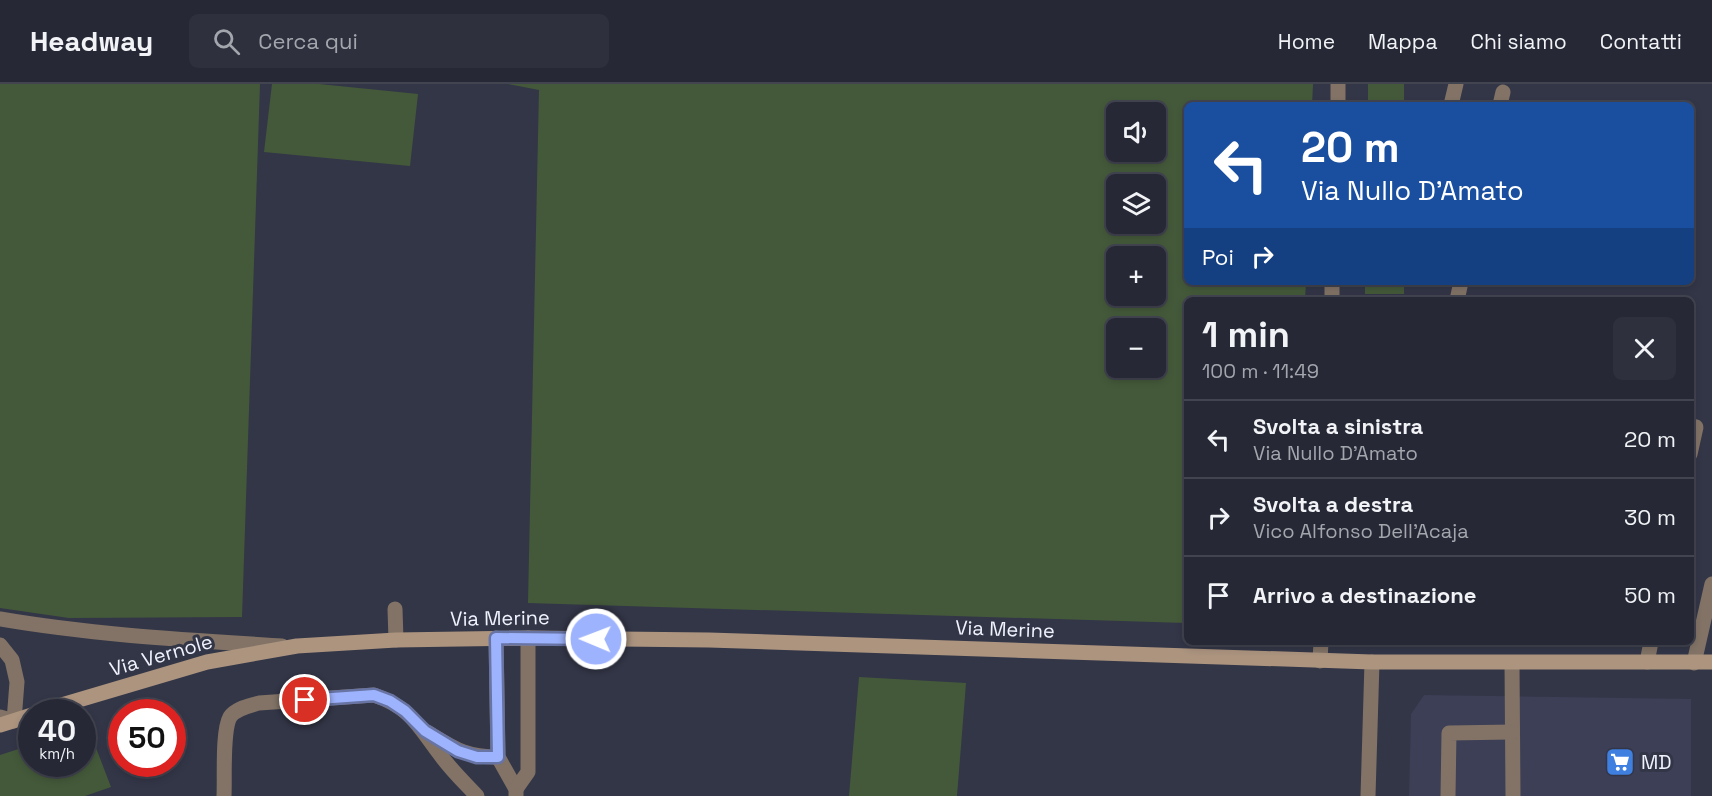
<!DOCTYPE html>
<html lang="it">
<meta charset="utf-8">
<style>
:root{--surface:#262835;--page:#2e303d;--text:#f1f3f6;--muted:#a4a6ad;--line:#424450}
body{margin:0;font-family:"Space Grotesk",sans-serif;background:var(--page);color:var(--text);height:100vh;display:flex;flex-direction:column;font-size:22px;white-space:nowrap}
*{box-sizing:border-box;margin:0}
p{font-size:20px;color:var(--muted)}
.icon{flex:none;width:33px;height:33px;fill:none;stroke:currentColor;stroke-width:2;stroke-linecap:round;stroke-linejoin:round}
.map{position:relative;flex:1;overflow:hidden}
.side{position:absolute;left:1184px;top:213px;width:510px;height:348px;display:flex;flex-direction:column;background:var(--surface);border-radius:9px;box-shadow:0 3px 9px #0003,0 0 0 2px var(--line)}
.side>*{flex:none}
.hud{position:absolute;left:1184px;top:18px;width:510px;height:183px;border-radius:9px;box-shadow:0 3px 9px #0003,0 0 0 2px var(--line);background:#1a4fa0;color:#fff;overflow:hidden}
.tools{position:absolute;left:1106px;top:18px;display:grid;gap:12px}
.tools a{display:grid;place-items:center;width:60px;height:60px;border-radius:9px;background:var(--surface);box-shadow:0 3px 9px #0003,0 0 0 2px var(--line);font-size:30px}
.speed{position:absolute;left:18px;top:615px;display:flex;gap:12px;font-size:30px;font-weight:700;text-align:center}
.speed>*{display:grid;place-content:center;width:78px;height:78px;border-radius:50%;background:var(--surface);box-shadow:0 3px 9px #0003,0 0 0 2px var(--line);line-height:1}
.speed small{font-size:15px;font-weight:400}
.speed .limit{border:9px solid #d22;background:#fff;color:#111}
.pin{position:absolute;display:grid;place-items:center;width:51px;height:51px;color:#fff;margin:-26px;border:3px solid #fff;border-radius:50%;box-shadow:0 2px 6px #0007}
.me{position:absolute;width:66px;margin:-33px;rotate:271deg;stroke-linejoin:round;filter:drop-shadow(0 0 4px #0008)}
.turn{display:flex;align-items:center;gap:21px;height:126px;padding:0 18px;font-size:27px}
.turn .icon{width:78px;height:78px;stroke-width:2.5}
.turn b{display:block;font-size:42px;line-height:51px}
.then{display:flex;align-items:center;height:57px;padding:0 18px;background:#0003;gap:12px;font-size:22px}
.round{display:grid;place-items:center;flex:none;width:63px;height:63px;border-radius:9px;background:var(--page)}
.summary{display:flex;align-items:center;justify-content:space-between;height:102px;padding:0 18px}
h1{font-size:36px;font-weight:800;line-height:45px}
ul{padding:0;list-style:none}
li{display:flex;align-items:center;gap:18px;height:78px;padding:0 18px;border-top:2px solid var(--line)}
li div{flex:1}
li b{display:block;font-size:22px}
li em{font-style:normal}
header{display:flex;align-items:center;gap:36px;box-sizing:border-box;height:84px;padding:0 30px;background:var(--surface);border-bottom:2px solid var(--line)}
header strong{font-size:28px}
nav{display:flex;gap:33px;margin-inline-start:auto;font-size:21px}
.search{width:420px;height:54px;background:var(--page);display:flex;align-items:center;gap:15px;box-sizing:border-box;padding:0 21px;border-radius:9px;color:var(--muted);font-size:22px}
.map>svg:first-child{display:block}
.built{fill:#3c3f56}
.green{fill:#44593a;fill-rule:evenodd}
.lines{fill:none;stroke-linecap:round;stroke-linejoin:round}
.service{stroke:#827366;stroke-width:15}
.minor{stroke:#827366;stroke-width:15}
.secondary{stroke:#ac947f;stroke-width:15}
.route-casing{stroke:#6774a4;stroke-width:15}
.route{stroke:#9eb3fd;stroke-width:10}
.labels{text-anchor:middle;stroke-width:6;stroke-linejoin:round;paint-order:stroke}
.street-label{font-size:20px;fill:#f0f2fe;stroke:#333647}
.poi-label{font-size:20px;fill:#f0f2fe;stroke:#333647;text-anchor:start}
</style>
<header>
<strong>Headway</strong>
<div class="search"><svg class="icon" aria-label="search" viewBox="0 0 24 24"><circle cx="10" cy="10" r="6"/><path d="M15 15l6 6"/></svg>Cerca qui</div>
<nav><a>Home</a><a>Mappa</a><a>Chi siamo</a><a>Contatti</a></nav>
</header>
<div class="map">
<svg width="1712" height="712" viewBox="0 0 1712 712">
<rect width="100%" height="100%" fill="#333647"/>
<path class="built" d="M1424,611L1691,615V712H1409L1411,630Z"/>
<g class="green">
<path d="M0,0H260L242,533L69,534L0,524Z"/>
<path d="M272,0H319L418,10L410,82L264,68Z"/>
<path d="M508,0H1313L1312,21H1186V198H1306L1305,216H1186V539L528,519L539,6ZM1155,28V68H1116V28ZM1155,100V140H1116V100ZM1155,172V212H1116V172ZM1155,244V284H1116V244Z"/>
<rect x="1368" y="0" width="36" height="21"/>
<rect x="1365" y="198" width="39" height="12"/>
<path d="M859,593L966,599L957,712H849Z"/>
<path d="M88,643L111,703L85,712H0V671L31,661L32,680H82L83,645Z"/>
</g>
<g class="lines">
<g class="service">
<path d="M1451,21L1456,0"/>
<path d="M1500,21L1503,8"/>
<path d="M1457,216L1461,198"/>
<path d="M1690,342L1696,343L1690,370"/>
<path d="M395,525L396,556"/>
<path d="M1647,578L1651,558"/>
<path d="M1512,579L1513,712"/>
<path d="M1448,712L1449,649L1512,648"/>
</g>
<g class="minor">
<path d="M1338,21V0"/>
<path d="M1332,216V198"/>
<path d="M0,535C93,551 188,556 282,562"/>
<path d="M496,554L498,673L516,705V712"/>
<path d="M0,561L12,576L17,598L14,637L0,633"/>
<path d="M1320,577L1321,558"/>
<path d="M1694,579L1712,500"/>
<path d="M427,648C455,665 465,673 498,673"/>
<path d="M516,705L528,688V554"/>
<path d="M224,712C225,694 222,647 230,633C236,624 250,622 259,619L374,611C411,624 417,640 439,669C450,685 464,698 477,712"/>
<path d="M1368,712L1372,578"/>
</g>
<g class="secondary">
<path d="M38,628L207,578L297,562L396,556L528,554L709,556L1372,578H1712"/>
<path d="M0,641L32,631"/>
</g>
</g>
<g class="lines">
<g class="route-casing">
<path id="route" d="M305,616L374,611L390,617L405,627L425,647L458,667L477,673H498L496,554L596,555"/>
</g>
<use href="#route" class="route"/>
</g>
<defs>
<g id="supermarket-square" transform="scale(1.5)"><rect x="-9" y="-9" width="18" height="18" rx="4" fill="#3f7fe0" stroke="#333647"/><path d="M-6-5.5h2.5l.6 2H6L4.5 2H-2.5L-4.4-4H-6ZM-1.5 3.2a1.3 1.3 0 1 0 .1 0ZM3 3.2a1.3 1.3 0 1 0 .1 0Z" fill="#fff"/></g>
</defs>
<g fill-rule="evenodd">
<use href="#supermarket-square" x="1620" y="678"/>
</g>
<g class="labels">
<g class="street-label">
<text transform="translate(500 534) rotate(-1)" y="7">Via Merine</text>
<text transform="translate(1005 545) rotate(2)" y="7">Via Merine</text>
<text transform="translate(161 571) rotate(-16)" y="7">Via Vernole</text>
</g>
<g class="poi-label">
<text x="1641" y="685">MD</text>
</g>
</g>
</svg>
<div class="tools">
<a><svg class="icon" aria-label="sound" viewBox="0 0 24 24"><path d="M4 9h4l5-4v14l-5-4H4zM17 9q2 3 0 6"/></svg></a>
<a><svg class="icon" aria-label="layers" viewBox="0 0 24 24"><path d="M12 4l9 5-9 5-9-5zM3 14l9 5 9-5"/></svg></a>
<a>+</a>
<a>−</a>
</div>
<div class="speed"><div>40<small>km/h</small></div><div class="limit">50</div></div>
<div class="pin" style="left:305px;top:616px;background:#d93025"><svg class="icon" aria-label="arrive" viewBox="0 0 24 24"><path d="M6 21V4h12l-3 4 3 4H6"/></svg></div>
<svg class="me" style="left:596px;top:555px" viewBox="-20 -20 40 40"><circle r="17" fill="#9eb3fd" stroke="#fff" stroke-width="3"/><path d="M0-11L8 9 0 5-8 9z" fill="#fff"/></svg>
<div class="hud">
<div class="turn"><svg class="icon" aria-label="left" viewBox="0 0 24 24"><path d="M17 20v-9H6M10 6l-5 5 5 5"/></svg><div><b>20 m</b>Via Nullo D'Amato</div></div>
<div class="then">Poi<svg class="icon" aria-label="right" viewBox="0 0 24 24"><path d="M7 20v-9h11M14 6l5 5-5 5"/></svg></div>
</div>
<section class="side">
<div class="summary"><div><h1>1 min</h1><p>100 m · 11:49</p></div><a class="round"><svg class="icon" aria-label="close" viewBox="0 0 24 24"><path d="M6 6l12 12M18 6L6 18"/></svg></a></div>
<ul>
<li><svg class="icon" aria-label="left" viewBox="0 0 24 24"><path d="M17 20v-9H6M10 6l-5 5 5 5"/></svg><div><b>Svolta a sinistra</b><p>Via Nullo D'Amato</p></div><em>20 m</em></li>
<li><svg class="icon" aria-label="right" viewBox="0 0 24 24"><path d="M7 20v-9h11M14 6l5 5-5 5"/></svg><div><b>Svolta a destra</b><p>Vico Alfonso Dell'Acaja</p></div><em>30 m</em></li>
<li><svg class="icon" aria-label="arrive" viewBox="0 0 24 24"><path d="M6 21V4h12l-3 4 3 4H6"/></svg><div><b>Arrivo a destinazione</b></div><em>50 m</em></li>
</ul>
</section>
</div>
